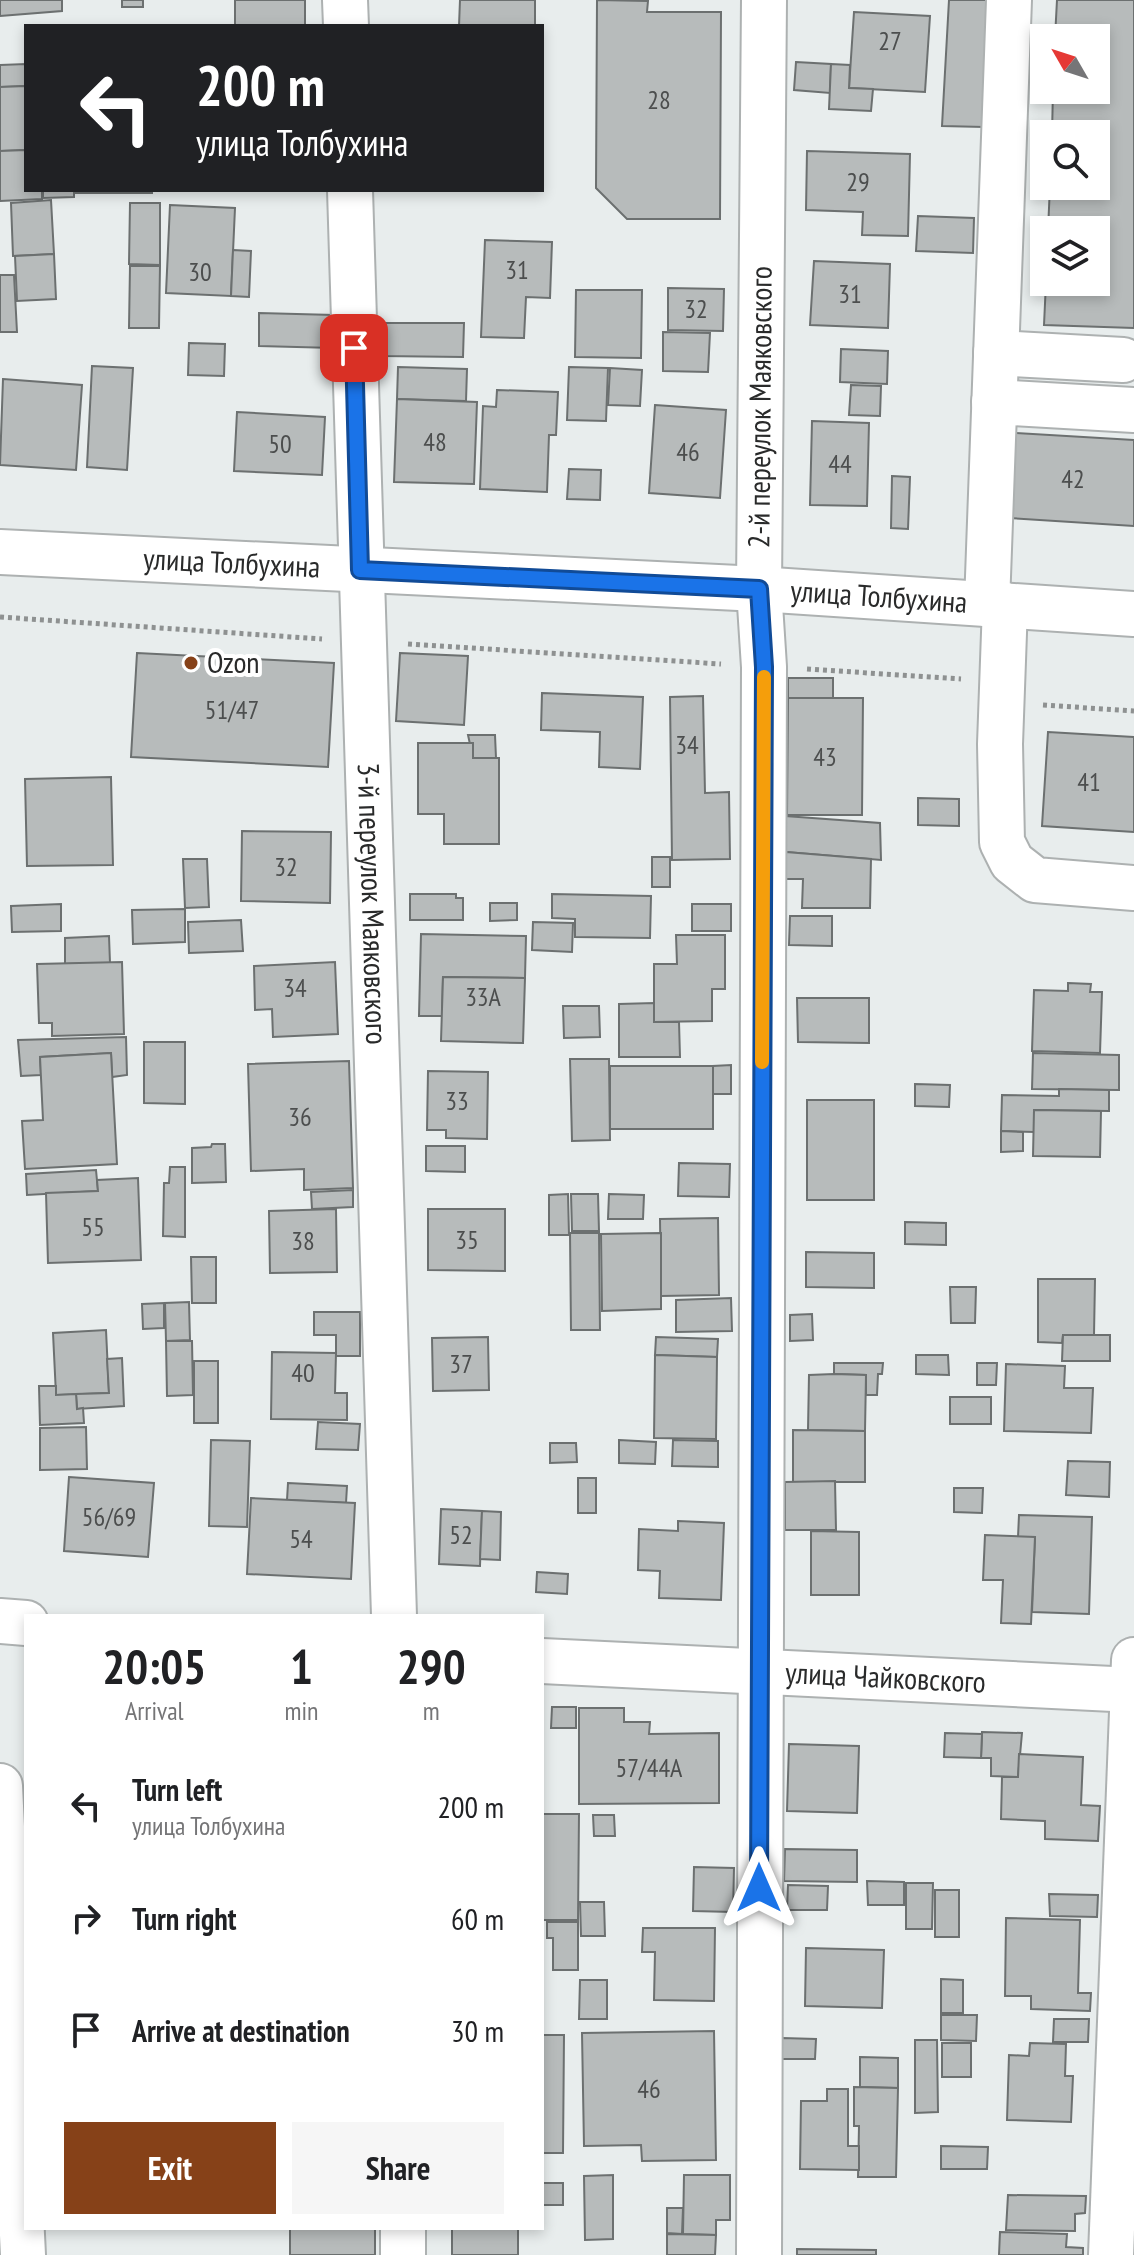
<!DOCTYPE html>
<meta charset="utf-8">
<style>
:root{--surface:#fff;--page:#f6f6f6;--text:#202124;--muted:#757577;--accent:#864118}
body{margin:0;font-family:"PT Sans Narrow",sans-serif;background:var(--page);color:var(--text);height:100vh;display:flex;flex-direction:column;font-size:30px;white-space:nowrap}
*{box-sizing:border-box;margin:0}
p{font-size:26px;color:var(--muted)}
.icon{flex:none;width:44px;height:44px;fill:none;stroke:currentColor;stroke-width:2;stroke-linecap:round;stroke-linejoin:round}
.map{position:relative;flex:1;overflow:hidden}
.side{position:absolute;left:24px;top:1614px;width:520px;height:616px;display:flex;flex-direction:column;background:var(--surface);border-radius:0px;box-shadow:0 4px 12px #0003}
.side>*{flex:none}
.top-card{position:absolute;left:24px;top:24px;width:520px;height:168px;border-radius:0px;box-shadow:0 4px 12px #0003;background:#202124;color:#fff;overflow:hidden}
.needle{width:52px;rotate:309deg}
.controls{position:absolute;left:1030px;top:24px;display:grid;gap:16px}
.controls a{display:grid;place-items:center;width:80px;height:80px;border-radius:0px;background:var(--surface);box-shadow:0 4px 12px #0003;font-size:40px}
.pin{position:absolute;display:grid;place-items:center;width:68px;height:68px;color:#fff;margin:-34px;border-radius:16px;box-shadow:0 4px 12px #0006}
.me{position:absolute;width:88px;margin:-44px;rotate:0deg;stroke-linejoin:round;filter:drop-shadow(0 0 6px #0008)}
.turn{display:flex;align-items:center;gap:28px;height:168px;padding:0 40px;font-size:36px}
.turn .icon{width:104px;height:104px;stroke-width:2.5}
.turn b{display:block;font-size:56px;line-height:68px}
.eta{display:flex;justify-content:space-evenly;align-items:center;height:136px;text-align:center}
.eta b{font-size:48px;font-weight:600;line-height:56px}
.button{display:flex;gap:16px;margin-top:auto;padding:16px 40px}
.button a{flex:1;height:92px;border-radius:0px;background:var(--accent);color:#fff;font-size:32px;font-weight:600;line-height:92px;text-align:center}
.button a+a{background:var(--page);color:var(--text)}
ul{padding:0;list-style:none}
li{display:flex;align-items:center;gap:24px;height:112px;padding:0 40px}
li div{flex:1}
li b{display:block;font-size:30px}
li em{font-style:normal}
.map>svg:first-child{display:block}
.building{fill:#b7bbbb;stroke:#6c7070;stroke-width:2}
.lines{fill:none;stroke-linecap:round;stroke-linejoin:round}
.minor-casing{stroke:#adb1b1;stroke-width:48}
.path{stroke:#8e9191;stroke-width:5;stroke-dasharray:4 4;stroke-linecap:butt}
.minor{stroke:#fff;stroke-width:44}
.route-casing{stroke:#114b97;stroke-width:20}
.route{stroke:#1a73e8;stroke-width:14}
.slow{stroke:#f59e0b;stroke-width:14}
.poi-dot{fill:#864118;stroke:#fff;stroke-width:3}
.labels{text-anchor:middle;stroke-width:8;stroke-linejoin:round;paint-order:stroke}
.number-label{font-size:26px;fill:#4c4e4e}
.street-label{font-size:30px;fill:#292a2a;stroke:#fff}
.poi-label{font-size:30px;fill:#292a2a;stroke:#fff;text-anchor:start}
</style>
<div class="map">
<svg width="1134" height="2255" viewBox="0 0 1134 2255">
<rect width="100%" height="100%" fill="#e8eded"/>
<g class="building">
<path d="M0,0H62V11L0,16Z"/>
<rect x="122" y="0" width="21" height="7"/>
<rect x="235" y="0" width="70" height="26"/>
<path d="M460,0H535V26H459Z"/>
<path d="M597,0L648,1L647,12H721L720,219H627L596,188Z"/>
<path d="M949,0H990L984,127L942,126Z"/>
<path d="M1057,0H1134V328L1044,325L1046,282H1096V230H1048L1050,186H1096V134H1052L1053,90H1096V38H1055Z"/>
<path d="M854,12L930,16L925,92L849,88Z"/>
<path d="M796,62L831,64L830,93L794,90Z"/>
<path d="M26,64V86L0,87V65Z"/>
<path d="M831,64L850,65L849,88L873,89L871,111L829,109Z"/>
<path d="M26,86V150L0,151V87Z"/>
<path d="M26,150V190H42V199L0,201V151Z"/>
<path d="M807,151L910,154L908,236L862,235L863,212L806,210Z"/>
<path d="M43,190H74V197L43,198Z"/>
<rect x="75" y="190" width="77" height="3"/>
<path d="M51,200L54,254L13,256L11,203Z"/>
<path d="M130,203H160V265L129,264Z"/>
<path d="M170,205L235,208L231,296L166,293Z"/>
<path d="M918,216L974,218L973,253L916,251Z"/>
<path d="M485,240L552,242L550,298L526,297L524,338L481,337Z"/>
<path d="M233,250L251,251L249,297L231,296Z"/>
<path d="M54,254L56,299L17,301L15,256Z"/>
<path d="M814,261L890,264L888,328L810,325Z"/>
<path d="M130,266H160L159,328H129Z"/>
<path d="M0,275H14L17,332H0Z"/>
<path d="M668,288L724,289L723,331L668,330Z"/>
<path d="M576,290H642L641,358L575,357Z"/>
<path d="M259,313L334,315V348L259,346Z"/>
<path d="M382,323H464L463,357L382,356Z"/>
<path d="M663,332L710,333L708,372L663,371Z"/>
<path d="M189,343L225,344L224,376L188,375Z"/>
<path d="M841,349L888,351L887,384L840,382Z"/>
<path d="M92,366L133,368L127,470L87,467Z"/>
<path d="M398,367L467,369L466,401L397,399Z"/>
<path d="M569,367L608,368L606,421L567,420Z"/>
<path d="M610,368L642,370L640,406L608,405Z"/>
<path d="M3,379L82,385L76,470L0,465Z"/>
<path d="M851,385L881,386L880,416L849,415Z"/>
<path d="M497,390L558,392L556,435H549L547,492L480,489L483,406L496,407Z"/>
<path d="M397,399L477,402L474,484L394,482Z"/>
<path d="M655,405L726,410L720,498L649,493Z"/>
<path d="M237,412L325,417L322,475L234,471Z"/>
<path d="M812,421L869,423L867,506L810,505Z"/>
<path d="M1014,433L1134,440V526L1009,518Z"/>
<path d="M569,469L601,470L600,500L567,499Z"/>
<path d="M892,476L910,477L908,529L891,528Z"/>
<path d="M137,653L334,663L328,767L131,757Z"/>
<path d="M400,653L468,656L464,725L396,721Z"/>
<rect x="788" y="678" width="45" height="20"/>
<path d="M542,693L643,697L640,769L599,767L600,732L541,730Z"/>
<path d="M703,696L705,793L729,792L730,859L672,860L670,697Z"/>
<path d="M788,698H863L862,815H787Z"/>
<path d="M1048,732L1134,737V832L1042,826Z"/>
<path d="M468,735H495L496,758H473Z"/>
<path d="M418,743H473V758H499V844H444V814H418Z"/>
<path d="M111,777L113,865L27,866L25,779Z"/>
<path d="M918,798L959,799V826L918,825Z"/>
<path d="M785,816L880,823L881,860L786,852Z"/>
<path d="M242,831L331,832L330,903L241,901Z"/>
<path d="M786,852L871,859L870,908H802L803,879H786Z"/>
<rect x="652" y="857" width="18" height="30"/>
<path d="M183,859H207L209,907L185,908Z"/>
<path d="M410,894H456V898H463V920H410Z"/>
<path d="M552,894L651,896L650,938L575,937V919L552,918Z"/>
<path d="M490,903H517V920L490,921Z"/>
<path d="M61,904V931L12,932L11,906Z"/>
<rect x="692" y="904" width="39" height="27"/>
<path d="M185,909V942L133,944L132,910Z"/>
<path d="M790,916H832V946L789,945Z"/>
<path d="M241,920L243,951L189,953L188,922Z"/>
<path d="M533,922L573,923L572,952L532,950Z"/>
<path d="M421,934L526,936L525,978L443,977L442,1016H419Z"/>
<path d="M676,935H725V989H712V1021L654,1022V964H677Z"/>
<path d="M109,936L110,963L65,964V938Z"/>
<path d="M122,962L124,1034L52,1036V1023H39L37,964Z"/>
<path d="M335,962L338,1034L273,1037L272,1009L255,1010L254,966Z"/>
<path d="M443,977L525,978L523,1043L441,1041Z"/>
<path d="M1068,983L1091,984L1090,992H1102L1100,1053L1032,1051L1034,990L1068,991Z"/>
<path d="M797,998H869V1043L798,1042Z"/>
<path d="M654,1003V1022H679L680,1057H619V1004Z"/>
<path d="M563,1006H599L600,1037L564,1038Z"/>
<path d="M126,1037L127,1075L112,1077L111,1053L40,1057L41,1075L21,1076L18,1040Z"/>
<path d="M144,1042H185V1104L144,1103Z"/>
<path d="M111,1053L117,1164L25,1169L22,1121L43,1120L40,1057Z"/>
<path d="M1033,1053L1119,1055V1090L1032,1089Z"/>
<path d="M570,1059H609L610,1140L572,1141Z"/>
<path d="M349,1061L353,1188L304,1190V1169L251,1171L248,1064Z"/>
<path d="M731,1065V1094H713V1066Z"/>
<rect x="610" y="1066" width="103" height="63"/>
<path d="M428,1071L488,1072L487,1139L446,1138V1130H427Z"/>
<path d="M915,1084L950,1085L949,1107L915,1106Z"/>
<path d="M1059,1089L1109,1090V1111L1034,1110V1132L1001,1131L1002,1095L1059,1096Z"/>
<rect x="807" y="1100" width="67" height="100"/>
<path d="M1034,1110L1101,1111L1100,1157L1033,1156Z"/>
<path d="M1001,1131L1023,1132V1151L1001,1152Z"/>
<path d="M212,1144H225L226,1182L192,1183V1148L211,1147Z"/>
<path d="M426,1146H465V1172L426,1171Z"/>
<path d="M679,1163L730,1164L729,1197L678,1196Z"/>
<path d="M170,1167H185V1237L163,1236L164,1183H169Z"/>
<path d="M96,1170L98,1191L27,1195L26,1174Z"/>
<path d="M138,1178L141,1260L48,1263L46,1193L98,1191L97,1180Z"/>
<path d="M353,1190V1207L312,1209L311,1192Z"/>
<path d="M568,1194L569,1235H549V1195Z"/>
<path d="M571,1194H598L599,1231H572Z"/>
<path d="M609,1194L644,1195L643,1219H608Z"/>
<path d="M336,1209L337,1272L270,1273L269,1211Z"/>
<path d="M428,1209H505V1271L428,1270Z"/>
<path d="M718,1218L719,1295L661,1296L660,1219Z"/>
<path d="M905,1222L946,1223V1245L905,1244Z"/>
<path d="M570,1233H599L600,1330H571Z"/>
<path d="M661,1233V1309L602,1311L601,1234Z"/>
<path d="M806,1252L874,1253V1288L806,1287Z"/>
<path d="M191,1257H216V1303H192Z"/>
<path d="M1038,1279H1095L1094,1335H1063L1062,1343L1038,1342Z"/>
<path d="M950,1287H976L975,1323H951Z"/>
<path d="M731,1298L732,1331L676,1332V1300Z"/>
<path d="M189,1302L190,1340L166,1341L165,1303Z"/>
<path d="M164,1303V1328L143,1329L142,1304Z"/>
<path d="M314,1312H360V1356H336V1335H314Z"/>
<path d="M812,1314L813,1340L790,1341V1315Z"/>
<path d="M106,1330L109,1393L56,1395L53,1333Z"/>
<path d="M1063,1335H1110V1361H1062Z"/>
<path d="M488,1337L489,1390L433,1391L432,1338Z"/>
<path d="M656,1337L718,1339L717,1357L655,1355Z"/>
<path d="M166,1341H192L193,1395L167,1396Z"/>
<path d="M272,1352L336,1353L335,1393H347V1420L271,1419Z"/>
<path d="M655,1355L717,1357L716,1439L654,1438Z"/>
<path d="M916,1355H948L949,1375L916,1374Z"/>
<path d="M122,1358L124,1406L77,1409L76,1394L109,1393L107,1359Z"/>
<rect x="194" y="1361" width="24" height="62"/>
<path d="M834,1363H883L882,1374H878L877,1395H866V1375L834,1374Z"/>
<path d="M977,1363H997L996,1385H977Z"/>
<path d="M1006,1364L1065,1366L1064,1388H1093L1091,1433L1004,1431Z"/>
<path d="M834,1374L866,1375L865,1431L808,1430L809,1375Z"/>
<path d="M39,1386H56V1395L76,1394L77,1409L83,1408L84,1423L40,1425Z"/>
<rect x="950" y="1397" width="41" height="27"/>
<path d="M318,1422L360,1424L358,1450L316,1449Z"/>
<path d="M86,1427L87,1469L40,1470V1428Z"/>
<path d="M793,1430L865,1431V1482H793Z"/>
<path d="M211,1440L250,1441L247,1527L209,1526Z"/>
<path d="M619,1440L656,1442L655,1464L619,1463Z"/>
<path d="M673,1440L718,1441V1467L672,1466Z"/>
<path d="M550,1443H576L577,1462L550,1463Z"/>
<path d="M1068,1461L1110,1462L1109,1497L1066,1495Z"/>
<path d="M69,1477L154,1483L148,1557L64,1551Z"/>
<rect x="578" y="1478" width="18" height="35"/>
<path d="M835,1481L836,1530H785V1482Z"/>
<path d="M288,1483L347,1486L346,1503L287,1500Z"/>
<path d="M954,1488H983L982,1513L954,1512Z"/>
<path d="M251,1498L355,1503L351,1579L247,1574Z"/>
<path d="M441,1509L482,1511L480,1566L439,1564Z"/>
<path d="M482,1511L501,1512L500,1560L480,1559Z"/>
<path d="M1019,1515L1092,1517L1089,1614L1032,1612L1035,1537H1018Z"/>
<path d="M678,1521L724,1523L721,1600L659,1598L660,1571L638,1570L639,1529L678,1531Z"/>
<path d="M811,1531L859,1532V1595H811Z"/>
<path d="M985,1535L1035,1537L1031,1624L1001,1623L1003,1580H983Z"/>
<path d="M537,1572L568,1574L567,1594L536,1592Z"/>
<path d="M552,1707H576V1728H551Z"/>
<path d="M579,1708H624V1722H650L649,1734L719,1733V1803L579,1804Z"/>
<path d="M982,1732L1022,1733L1018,1777L991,1776V1758H981Z"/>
<path d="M945,1733L982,1734L981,1758L944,1757Z"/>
<path d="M789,1744L859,1746L857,1813L787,1811Z"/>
<path d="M1019,1754L1083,1757L1081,1805L1100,1806L1098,1841L1045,1839V1821L1001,1819L1002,1777H1018Z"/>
<path d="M542,1814H579L578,1920H542Z"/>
<path d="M593,1815H614L615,1836H594Z"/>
<path d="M785,1849L857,1850V1882L784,1881Z"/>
<path d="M694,1867L734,1868L733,1912L693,1911Z"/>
<path d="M867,1881L904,1882V1905H868Z"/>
<path d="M906,1883H933L932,1929H906Z"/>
<path d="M788,1885L828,1886L827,1910H787Z"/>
<rect x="935" y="1890" width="24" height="47"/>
<path d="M1049,1894L1098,1895L1097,1917L1050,1916Z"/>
<path d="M580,1902H604L605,1936H581Z"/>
<path d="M1006,1918L1080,1920L1078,1993H1091L1090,2011L1031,2009V1996H1005Z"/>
<path d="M547,1922H578V1970H553V1938H547Z"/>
<path d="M643,1928H715L714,2001L654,2000L655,1952H642Z"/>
<path d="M806,1948L884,1950L882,2008L805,2006Z"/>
<path d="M941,1979L963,1980V2013H941Z"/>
<path d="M580,1980H607V2019H579Z"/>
<path d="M941,2015H977L976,2041L941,2040Z"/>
<path d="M1054,2019H1089L1088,2042H1053Z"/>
<path d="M714,2031L716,2160L642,2161L641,2145L584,2146L582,2033Z"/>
<path d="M542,2035H564L563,2153H542Z"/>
<path d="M782,2038L816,2039L815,2059H782Z"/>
<path d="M915,2040H937L938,2112L915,2113Z"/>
<rect x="942" y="2043" width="29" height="34"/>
<path d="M1030,2043L1066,2044L1065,2076H1073L1071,2122L1007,2120L1009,2055L1029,2056Z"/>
<path d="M860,2057L898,2058V2088L860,2087Z"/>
<path d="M854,2087L898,2088L896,2177H858L859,2126H854Z"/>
<path d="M827,2089H848V2146H859V2170L800,2169L801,2101H827Z"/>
<path d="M941,2146L988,2147L987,2169H941Z"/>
<path d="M613,2175V2239L585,2240L584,2176Z"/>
<path d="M684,2175H730V2220H716V2235L683,2234Z"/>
<rect x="542" y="2183" width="21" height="22"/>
<path d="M1008,2195L1086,2196L1085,2213L1075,2214V2231L1006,2230Z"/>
<path d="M667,2208H683L682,2234L667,2233Z"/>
<rect x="290" y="2228" width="85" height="27"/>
<rect x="452" y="2228" width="66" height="27"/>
<path d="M1000,2232L1067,2234L1066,2247L1083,2248V2255H999Z"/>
<path d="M667,2234L716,2235L715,2255H667Z"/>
<path d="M797,2249L876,2250V2255H797Z"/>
</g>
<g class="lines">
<g class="minor-casing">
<g id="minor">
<path d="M345,0L346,26"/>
<path id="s1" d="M350,190L394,1616"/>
<path d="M996,353L1123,360"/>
<path d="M994,402L1134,410"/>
<path id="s2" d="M0,552L759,589L1134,614"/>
<path d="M987,604L1009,0"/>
<path d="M1005,605L1000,744L1002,842L1012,862L1035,880L1134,888"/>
<path d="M0,1621L26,1623"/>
<path id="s3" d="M542,1661L1134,1690"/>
<path d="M0,1786L23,2255"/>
<path d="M403,2228V2255"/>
<path id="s4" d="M759,2255L764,667L759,589L764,0"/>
<path d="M1111,2255L1134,1660"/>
</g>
</g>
<g class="path">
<path d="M0,617L322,639"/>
<path d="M408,644L721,664"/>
<path d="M807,669L961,679"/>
<path d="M1043,705L1134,711"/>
</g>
<use href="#minor" class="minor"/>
</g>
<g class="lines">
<g class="route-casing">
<path id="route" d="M354,348L360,570L759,589L764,667L759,1888"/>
</g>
<use href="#route" class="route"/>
<path class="slow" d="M762,1062L764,677"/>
</g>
<circle class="poi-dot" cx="191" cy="663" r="8"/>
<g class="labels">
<g class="number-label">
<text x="890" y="50">27</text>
<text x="659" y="109">28</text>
<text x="858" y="191">29</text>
<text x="517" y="279">31</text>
<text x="200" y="281">30</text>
<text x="850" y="303">31</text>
<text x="696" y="318">32</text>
<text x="435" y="451">48</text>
<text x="280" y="453">50</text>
<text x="688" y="461">46</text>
<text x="840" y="473">44</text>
<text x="1073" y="488">42</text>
<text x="232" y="719">51/47</text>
<text x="687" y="754">34</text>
<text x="825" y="766">43</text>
<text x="1089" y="791">41</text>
<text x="286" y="876">32</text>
<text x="295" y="997">34</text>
<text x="483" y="1006">33А</text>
<text x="457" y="1110">33</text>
<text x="300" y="1126">36</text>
<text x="93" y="1236">55</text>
<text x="467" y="1249">35</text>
<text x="303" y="1250">38</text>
<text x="461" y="1373">37</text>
<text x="303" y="1382">40</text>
<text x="109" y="1526">56/69</text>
<text x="461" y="1544">52</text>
<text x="301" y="1548">54</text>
<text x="649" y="1777">57/44А</text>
<text x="649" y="2098">46</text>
</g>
<g class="street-label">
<text dy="10" stroke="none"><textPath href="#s4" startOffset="1848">2-й переулок Маяковского</textPath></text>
<text dy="10" stroke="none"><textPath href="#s2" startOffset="232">улица Толбухина</textPath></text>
<text dy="10" stroke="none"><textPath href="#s2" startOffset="880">улица Толбухина</textPath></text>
<text dy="10" stroke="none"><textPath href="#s1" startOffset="714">3-й переулок Маяковского</textPath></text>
<text dy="10" stroke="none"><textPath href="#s3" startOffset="344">улица Чайковского</textPath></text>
</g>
<g class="poi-label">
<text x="207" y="673">Ozon</text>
</g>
</g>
</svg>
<div class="controls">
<a><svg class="needle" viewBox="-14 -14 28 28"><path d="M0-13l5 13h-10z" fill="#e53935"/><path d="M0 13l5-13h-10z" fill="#757577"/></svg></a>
<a><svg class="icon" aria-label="search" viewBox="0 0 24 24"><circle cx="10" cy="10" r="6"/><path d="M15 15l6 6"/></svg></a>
<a><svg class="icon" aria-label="layers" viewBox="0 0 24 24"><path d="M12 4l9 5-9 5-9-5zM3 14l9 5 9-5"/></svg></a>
</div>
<div class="pin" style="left:354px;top:348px;background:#d93025"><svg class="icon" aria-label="arrive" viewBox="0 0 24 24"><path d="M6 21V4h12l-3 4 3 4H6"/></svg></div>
<svg class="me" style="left:759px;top:1888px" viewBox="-20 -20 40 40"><path d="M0-17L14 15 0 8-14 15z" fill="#1a73e8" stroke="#fff" stroke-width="4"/></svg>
<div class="top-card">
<div class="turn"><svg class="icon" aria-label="left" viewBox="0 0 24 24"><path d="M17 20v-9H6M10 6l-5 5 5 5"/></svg><div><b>200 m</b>улица Толбухина</div></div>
</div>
<section class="side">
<div class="eta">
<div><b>20:05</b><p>Arrival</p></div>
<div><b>1</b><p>min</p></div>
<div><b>290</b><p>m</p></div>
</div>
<ul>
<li><svg class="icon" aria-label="left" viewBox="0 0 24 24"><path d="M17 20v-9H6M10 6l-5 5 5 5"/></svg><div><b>Turn left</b><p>улица Толбухина</p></div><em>200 m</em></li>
<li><svg class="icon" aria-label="right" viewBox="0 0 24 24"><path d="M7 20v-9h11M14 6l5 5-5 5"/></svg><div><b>Turn right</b></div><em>60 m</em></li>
<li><svg class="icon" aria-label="arrive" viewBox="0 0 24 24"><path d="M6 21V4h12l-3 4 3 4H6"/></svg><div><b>Arrive at destination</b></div><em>30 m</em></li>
</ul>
<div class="button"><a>Exit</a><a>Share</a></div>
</section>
</div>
